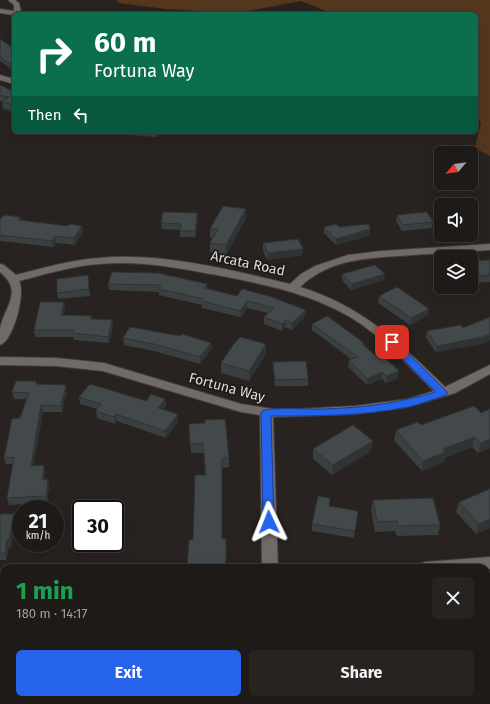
<!DOCTYPE html>
<meta charset="utf-8">
<style>
:root{--surface:#1e1a18;--page:#262321;--text:#f1f3f6;--muted:#a1a1a2;--line:#3c3837;--accent:#2563eb}
body{margin:0;font-family:"Fira Sans",sans-serif;background:var(--page);color:var(--text);height:100vh;display:flex;flex-direction:column;font-size:15px;white-space:nowrap}
*{box-sizing:border-box;margin:0}
p{font-size:13px;color:var(--muted)}
.icon{flex:none;width:22px;height:22px;fill:none;stroke:currentColor;stroke-width:2;stroke-linecap:round;stroke-linejoin:round}
.map{position:relative;flex:1;overflow:hidden}
.sheet{position:absolute;left:0px;top:564px;width:490px;height:140px;display:flex;flex-direction:column;background:var(--surface);border-radius:12px 12px 0 0;box-shadow:0 4px 16px #0002,0 0 0 1px var(--line)}
.sheet>*{flex:none}
.guide{position:absolute;left:12px;top:12px;width:466px;height:122px;border-radius:6px;box-shadow:0 4px 16px #0002,0 0 0 1px var(--line);background:#0b6e4f;color:#fff;overflow:hidden}
.needle{width:26px;rotate:242deg}
.buttons{position:absolute;left:434px;top:146px;display:grid;gap:8px}
.buttons a{display:grid;place-items:center;width:44px;height:44px;border-radius:6px;background:var(--surface);box-shadow:0 4px 16px #0002,0 0 0 1px var(--line);font-size:20px}
.speed{position:absolute;left:12px;top:500px;display:flex;gap:8px;font-size:20px;font-weight:700;text-align:center}
.speed>*{display:grid;place-content:center;width:52px;height:52px;border-radius:50%;background:var(--surface);box-shadow:0 4px 16px #0002,0 0 0 1px var(--line);line-height:1}
.speed small{font-size:10px;font-weight:400}
.speed .limit{border:2px solid #111;border-radius:6px;background:#fff;color:#111}
.pin{position:absolute;display:grid;place-items:center;width:34px;height:34px;color:#fff;margin:-17px;border-radius:8px;box-shadow:0 2px 6px #0006}
.me{position:absolute;width:44px;margin:-22px;rotate:358deg;stroke-linejoin:round;filter:drop-shadow(0 0 3px #0008)}
.turn{display:flex;align-items:center;gap:14px;height:84px;padding:0 16px;font-size:18px}
.turn .icon{width:52px;height:52px;stroke-width:2.5}
.turn b{display:block;font-size:28px;line-height:34px}
.then{display:flex;align-items:center;height:38px;padding:0 16px;background:#0003;gap:8px;font-size:15px}
.round{display:grid;place-items:center;flex:none;width:42px;height:42px;border-radius:6px;background:var(--page)}
.headline{display:flex;align-items:center;justify-content:space-between;height:68px;padding:0 16px}
h1{font-size:24px;font-weight:700;line-height:30px;color:#1e9e55}
.action{display:flex;gap:8px;margin-top:auto;padding:8px 16px}
.action a{flex:1;height:46px;border-radius:6px;background:var(--accent);color:#fff;font-size:16px;font-weight:700;line-height:46px;text-align:center}
.action a+a{background:var(--page);color:var(--text)}
.map>svg:first-child{display:block}
.green{fill:#55371e}
.lines{fill:none;stroke-linecap:round;stroke-linejoin:round}
.minor-casing{stroke:#423e3b;stroke-width:2}
.minor{fill:#706b67;fill-rule:evenodd}
.wall{fill:#3a3f40}
.shaded-wall{fill:#2f3334}
.building{fill:#43494b;stroke:#2f3334}
.route{fill:#2563eb;stroke:#184099}
.labels{text-anchor:middle;stroke-width:3.5;stroke-linejoin:round;paint-order:stroke}
.street-label{font-size:14px;fill:#dedad8;stroke:#1e1a17}
</style>
<div class="map">
<svg width="490" height="704" viewBox="0 0 490 704">
<rect width="100%" height="100%" fill="#282320"/>
<path class="green" d="M117,0H490V156L475,148L481,122L476,117V14H334L301,1L236,13L167,9L118,3Z"/>
<g class="lines">
<g class="minor-casing">
<g id="minor">
<path d="M8,0H15L19,3L21,12L24,14L14,15L0,13V9L14,11V5Z"/>
<path d="M0,75L14,79V84L0,80Z"/>
<path d="M490,244V250C464,252 439,253 413,255C372,258 331,257 300,287C362,306 400,343 445,387L490,365V374L455,393L408,407L355,414L273,417L278,568H262L260,415L241,412L103,371L56,366L0,365V357L56,358L104,363L241,404L279,410L355,406L408,399L434,391C408,365 382,336 350,317C309,293 263,284 217,275C178,268 139,260 99,264C72,266 46,274 19,281C26,294 13,341 0,345C0,340 0,334 0,329C3,308 25,292 0,272V264L4,265L16,275C43,268 70,260 99,258C159,252 232,270 290,284L301,274L315,266L348,255L381,251Z"/>
<path d="M490,557V569L417,568L420,564L425,562Z"/>
<rect x="264" y="700" width="18" height="4"/>
</g>
</g>
<use href="#minor" class="minor"/>
</g>
<g class="wall">
<path d="M0,39L13,49V70L0,61Z"/>
<path d="M0,85L14,92V112L3,109L2,102L0,101Z"/>
<path d="M99,132H160L157,137L101,133Z"/>
<path d="M197,213L198,219L195,237H180V230L162,229L161,223Z"/>
<path d="M397,215L433,222L432,228L402,231L396,221Z"/>
<path d="M20,217L21,220L83,232L75,245L56,243L53,247L0,241V219Z"/>
<path d="M246,218L226,255L210,252V243L213,238H210V229Z"/>
<path d="M324,227H339L370,229L369,236L336,245L324,233Z"/>
<path d="M263,243L303,249L302,255L267,260L263,250Z"/>
<path d="M490,260V282L471,283V261Z"/>
<path d="M437,263H441V281H440L436,270Z"/>
<path d="M342,274L384,280L351,290L342,280Z"/>
<path d="M88,275L90,296L58,299L57,293Z"/>
<path d="M108,284H207V288L237,296L306,310L305,316L292,330L285,327L282,331L264,324V317L268,313L247,308L241,317L202,308V305L159,295V292L109,290Z"/>
<path d="M379,296L428,315L410,325L378,303Z"/>
<path d="M65,308L63,315L92,316V319L112,320L113,327L109,343L74,340L73,337H35L34,330Z"/>
<path d="M490,317V340L481,344L436,352L426,338L427,331L463,328Z"/>
<path d="M312,324L364,343V345L398,378L386,383L382,379L367,385L348,367L349,360L351,359L312,330Z"/>
<path d="M123,338L212,349L200,364L154,351L124,345Z"/>
<path d="M266,354L249,381L221,373V363Z"/>
<path d="M273,362L308,379V386H275L273,368Z"/>
<path d="M36,381L37,384L67,391L62,412H43L33,466L45,472L44,479L49,486L47,503L9,505L7,498L13,464H6L4,458L20,418L27,399H14L12,392Z"/>
<path d="M79,397L146,401L165,399L166,405L163,409L178,421L166,438L117,421L115,424L97,418L96,411L97,409L80,404Z"/>
<path d="M490,409V448L478,453L472,447L445,458L444,462L422,471L394,440L396,430L481,413Z"/>
<path d="M189,424L229,458V467L222,468L193,540L205,475L204,453H191Z"/>
<path d="M313,449L371,451L332,475L313,459Z"/>
<path d="M490,489V528L476,534L456,512L459,502Z"/>
<path d="M373,500L440,525L438,535L397,536L395,531L375,532L371,510Z"/>
<path d="M358,511L354,538L312,531V524Z"/>
<path d="M0,514L16,521L11,547H9L6,560H0Z"/>
<path d="M0,570L4,571V649L0,648Z"/>
<rect x="486" y="597" width="4" height="39"/>
<path d="M487,672H490V703L486,688V676Z"/>
<path d="M335,700H371L372,704H335Z"/>
</g>
<g class="shaded-wall">
<path d="M14,64V70H13L12,65Z"/>
<path d="M157,132H160L157,137Z"/>
<path d="M246,209V218L226,255V245Z"/>
<path d="M197,213L198,219L195,237V231Z"/>
<path d="M82,226L83,232L75,245L74,238Z"/>
<path d="M370,229L369,236L336,245V239Z"/>
<path d="M55,236L56,243L53,247L52,241Z"/>
<path d="M303,249L302,255L267,260L268,253Z"/>
<path d="M385,274L384,280L351,290L352,284Z"/>
<path d="M247,301V308L241,317L240,311Z"/>
<path d="M64,302L65,308L62,321L61,315Z"/>
<path d="M429,309L428,315L410,325L411,318Z"/>
<path d="M306,310L305,316L292,330V323Z"/>
<path d="M112,320L113,327L109,343L108,337Z"/>
<path d="M286,320L285,327L282,331V324Z"/>
<path d="M490,334V340L481,344L436,352L437,346Z"/>
<path d="M211,343L212,349L200,364V357Z"/>
<path d="M266,344V354L249,381V371Z"/>
<path d="M399,371L398,378L386,383L387,376Z"/>
<path d="M382,372V379L367,385V379Z"/>
<path d="M66,385L67,391L62,412L61,406Z"/>
<path d="M165,399L166,405L159,414L158,408Z"/>
<path d="M41,405L43,412L32,473L31,466Z"/>
<path d="M116,414L117,421L115,424L114,417Z"/>
<path d="M178,414V421L166,438L165,431Z"/>
<path d="M475,437L472,447L445,458L444,462L422,471L423,461L443,449Z"/>
<path d="M490,439V448L478,453L481,443Z"/>
<path d="M373,441L371,451L332,475L333,465Z"/>
<path d="M44,465L45,472L44,486L42,480Z"/>
<path d="M48,479L49,486L47,503L46,496Z"/>
<path d="M14,514L16,521L11,547L9,540Z"/>
<path d="M490,519V528L476,534L479,524Z"/>
<path d="M7,540L9,547L6,560L5,553Z"/>
<path d="M69,700H70L71,704H67Z"/>
</g>
<g class="building">
<path d="M0,39L13,48H11L14,50V64L12,65L0,57Z"/>
<path d="M0,85L14,92V105L2,102L9,97L0,95Z"/>
<path d="M223,206L246,209L226,245L210,243L218,229H210Z"/>
<path d="M163,212L197,213L195,231H180L181,224L161,223Z"/>
<path d="M427,212L433,222L403,225L397,215Z"/>
<path d="M4,215L20,217L18,220L68,226L69,224L82,226L74,238L55,236L52,241L0,235V219Z"/>
<path d="M336,224L339,227L369,224L370,229L336,239L324,227Z"/>
<path d="M298,239L303,249L268,253L263,243Z"/>
<path d="M490,260V275L471,277V261Z"/>
<path d="M437,263H441V274Z"/>
<path d="M375,265L385,274L352,284L342,274Z"/>
<path d="M112,272L158,273L207,284L204,288L237,296L242,289L269,296L306,310L292,323L286,320L282,324L264,317L274,308L247,301L240,311L202,301L204,299L159,289L161,285L108,284Z"/>
<path d="M88,275L89,289L57,293V279Z"/>
<path d="M397,287L429,309L411,318L379,296Z"/>
<path d="M40,302H64L61,315L92,316L90,319L112,320L108,337L73,333L74,330H34Z"/>
<path d="M327,316L364,343L362,344L380,359L384,357L399,371L387,376L382,372L367,379L349,360L358,357L312,324Z"/>
<path d="M490,317V334L483,337L437,346L427,331L461,325L463,328Z"/>
<path d="M130,327L180,336L182,334L211,343L200,357L154,344L123,338Z"/>
<path d="M240,337L266,344L249,371L221,363L233,345Z"/>
<path d="M306,361L308,379L275,380L273,362Z"/>
<path d="M16,381H36V384L66,385L61,406L41,405L31,466L44,465L42,480L48,479L46,496L7,498L14,457L4,458L12,419L20,418L29,393L12,392Z"/>
<path d="M90,384L146,401L151,394L165,399L158,408L178,414L165,431L116,414L114,417L96,411L101,404L79,397Z"/>
<path d="M474,406L481,413L490,409V439L481,443L475,437L443,449L446,452L423,461L396,430L418,422L421,425Z"/>
<path d="M225,419L229,458H222V539H226V568H187L189,540H193L195,475H206L203,443L190,444L189,424L205,423V420Z"/>
<path d="M353,425L373,441L333,465L313,449Z"/>
<path d="M490,489V519L479,524L459,502Z"/>
<path d="M318,496L330,498L329,506L358,511L355,531L312,524Z"/>
<path d="M433,498L440,525L398,526L397,521L377,522L373,500Z"/>
<path d="M0,514H14L9,540H7L5,553H0Z"/>
<path d="M0,570L4,571V639H0Z"/>
<path d="M486,597H490V626H487L486,623Z"/>
<path d="M487,672H490V682Z"/>
<path d="M14,700H69L67,704H15L12,703Z"/>
<rect x="187" y="700" width="37" height="4"/>
<path d="M337,700H371L372,704H338Z"/>
<path d="M431,700H450L456,704H427Z"/>
</g>
<path class="route" d="M392,339L395,340L448,393L446,395C434,399 421,404 408,407C363,416 316,416 271,416L274,522L273,525H265L263,522L261,413L262,411C279,406 305,410 324,409C362,408 399,403 436,392L388,344V340Z"/>
<g class="labels">
<g class="street-label">
<text transform="translate(248 263) rotate(12)" y="5">Arcata Road</text>
<text transform="translate(227 387) rotate(15)" y="5">Fortuna Way</text>
</g>
</g>
</svg>
<div class="buttons">
<a><svg class="needle" viewBox="-14 -14 28 28"><path d="M0-13l5 13h-10z" fill="#e53935"/><path d="M0 13l5-13h-10z" fill="#a1a1a2"/></svg></a>
<a><svg class="icon" aria-label="sound" viewBox="0 0 24 24"><path d="M4 9h4l5-4v14l-5-4H4zM17 9q2 3 0 6"/></svg></a>
<a><svg class="icon" aria-label="layers" viewBox="0 0 24 24"><path d="M12 4l9 5-9 5-9-5zM3 14l9 5 9-5"/></svg></a>
</div>
<div class="speed"><div>21<small>km/h</small></div><div class="limit">30</div></div>
<div class="pin" style="left:392px;top:342px;background:#d93025"><svg class="icon" aria-label="arrive" viewBox="0 0 24 24"><path d="M6 21V4h12l-3 4 3 4H6"/></svg></div>
<svg class="me" style="left:269px;top:522px" viewBox="-20 -20 40 40"><path d="M0-17L14 15 0 8-14 15z" fill="#2563eb" stroke="#fff" stroke-width="4"/></svg>
<div class="guide">
<div class="turn"><svg class="icon" aria-label="right" viewBox="0 0 24 24"><path d="M7 20v-9h11M14 6l5 5-5 5"/></svg><div><b>60 m</b>Fortuna Way</div></div>
<div class="then">Then<svg class="icon" aria-label="left" viewBox="0 0 24 24"><path d="M17 20v-9H6M10 6l-5 5 5 5"/></svg></div>
</div>
<section class="sheet">
<div class="headline"><div><h1>1 min</h1><p>180 m · 14:17</p></div><a class="round"><svg class="icon" aria-label="close" viewBox="0 0 24 24"><path d="M6 6l12 12M18 6L6 18"/></svg></a></div>
<div class="action"><a>Exit</a><a>Share</a></div>
</section>
</div>
